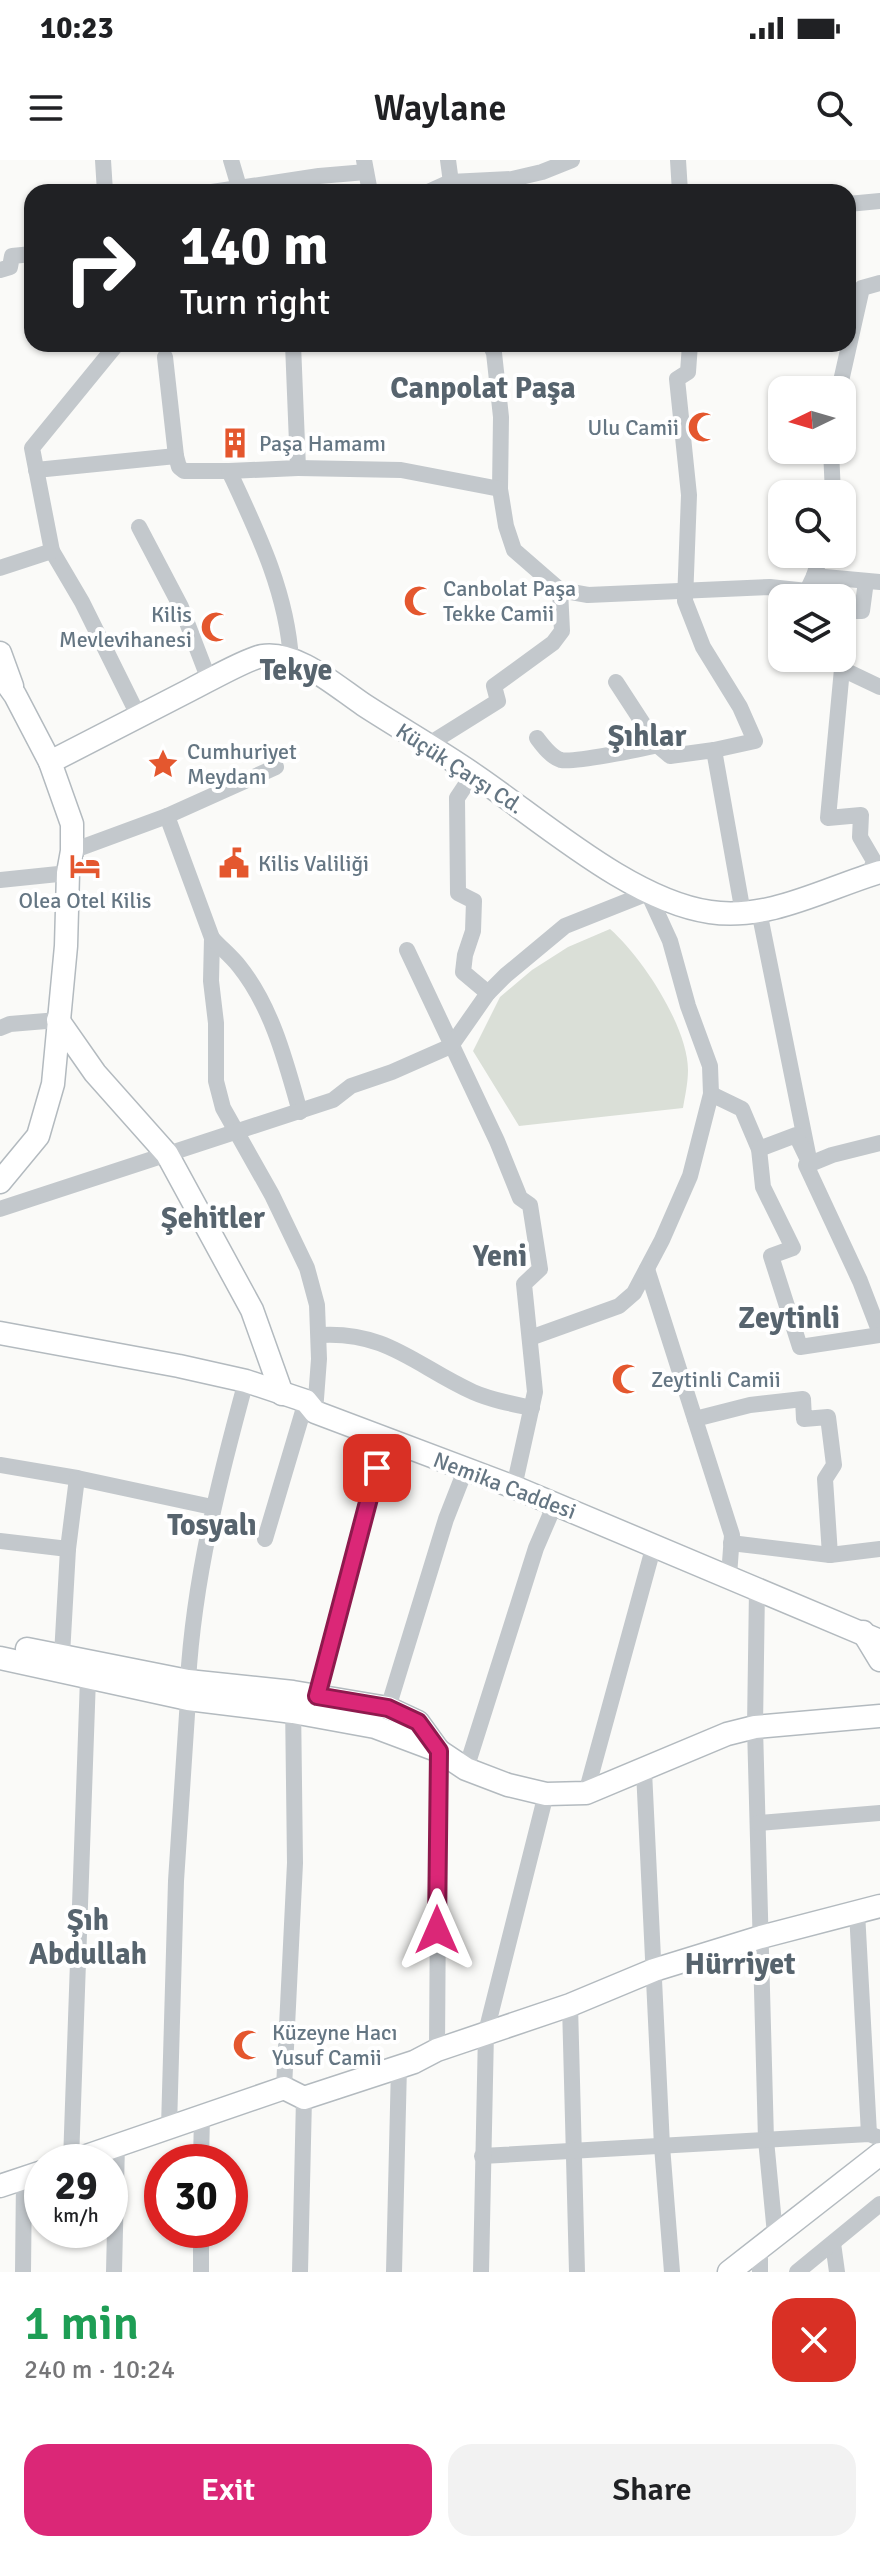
<!DOCTYPE html>
<meta charset="utf-8">
<style>
:root{--surface:#fff;--page:#f2f2f2;--text:#202124;--muted:#757577;--accent:#db2777}
body{margin:0;font-family:Signika,sans-serif;background:var(--page);color:var(--text);height:100vh;display:flex;flex-direction:column;font-size:30px;white-space:nowrap}
*{box-sizing:border-box;margin:0}
p{font-size:26px;color:var(--muted)}
.icon{flex:none;width:44px;height:44px;fill:none;stroke:currentColor;stroke-width:2;stroke-linecap:round;stroke-linejoin:round}
.map{position:relative;height:2112px;overflow:hidden}
.side{display:flex;flex-direction:column;background:var(--surface);flex:1}
.side>*{flex:none}
.hud{position:absolute;left:24px;top:24px;width:832px;height:168px;border-radius:24px;box-shadow:0 2px 6px #0004;background:#202124;color:#fff;overflow:hidden}
.needle{width:52px;rotate:265deg}
.buttons{position:absolute;left:768px;top:216px;display:grid;gap:16px}
.buttons a{display:grid;place-items:center;width:88px;height:88px;border-radius:16px;background:var(--surface);box-shadow:0 2px 6px #0004;font-size:40px}
.speed{position:absolute;left:24px;top:1984px;display:flex;gap:16px;font-size:40px;font-weight:700;text-align:center}
.speed>*{display:grid;place-content:center;width:104px;height:104px;border-radius:50%;background:var(--surface);box-shadow:0 2px 6px #0004;line-height:1}
.speed small{font-size:20px;font-weight:400}
.speed .limit{border:12px solid #d22;background:#fff;color:#111}
.pin{position:absolute;display:grid;place-items:center;width:68px;height:68px;color:#fff;margin:-34px;border-radius:16px;box-shadow:0 4px 12px #0006}
.me{position:absolute;width:88px;margin:-44px;rotate:0deg;stroke-linejoin:round;filter:drop-shadow(0 0 6px #0008)}
.turn{display:flex;align-items:center;gap:28px;height:168px;padding:0 24px;font-size:36px}
.turn .icon{width:104px;height:104px;stroke-width:2.5}
.turn b{display:block;font-size:56px;line-height:68px}
.round{display:grid;place-items:center;flex:none;width:84px;height:84px;border-radius:24px;background:var(--page)}
.summary{display:flex;align-items:center;justify-content:space-between;height:136px;padding:0 24px}
h1{font-size:48px;font-weight:600;line-height:60px;color:#1e9e55}
.primary-button{display:flex;gap:16px;margin-top:auto;padding:16px 24px}
.primary-button a{flex:1;height:92px;border-radius:24px;background:var(--accent);color:#fff;font-size:32px;font-weight:600;line-height:92px;text-align:center}
.primary-button a+a{background:var(--page);color:var(--text)}
.status{display:flex;justify-content:space-between;align-items:center;height:56px;padding:0 40px;background:var(--surface);direction:ltr}
.status svg{height:22px;fill:currentColor}
header{display:flex;justify-content:space-between;align-items:center;height:104px;padding:0 24px;background:var(--surface);font-size:36px;font-weight:600}
.map>svg:first-child{display:block}
.green{fill:#dadfd7}
.lines{fill:none;stroke-linecap:round;stroke-linejoin:round}
.secondary-casing{stroke:#b3babf;stroke-width:25}
.street{stroke:#c3c8cc;stroke-width:16}
.secondary{stroke:#fff;stroke-width:22}
.route-casing{stroke:#8e194d;stroke-width:20}
.route{stroke:#db2777;stroke-width:14}
.labels{text-anchor:middle;stroke-width:8;stroke-linejoin:round;paint-order:stroke}
.poi-label{font-size:22px;fill:#657683;stroke:#fff;text-anchor:start}
.street-label{font-size:22px;fill:#657683;stroke:#fff}
.district-label{font-size:30px;font-weight:bold;fill:#57646e;stroke:#fff}
</style>
<div class="status"><b>10:23</b><svg viewBox="0 0 49 12"><path d="M0 12V9h3v3zM5 12V6h3v6zM10 12V3h3v9zM15 12V0h3v12zM26 1h20v11H26zM47 4h2v5h-2z"/></svg></div>
<header><svg class="icon" aria-label="menu" viewBox="0 0 24 24"><path d="M4 6h16M4 12h16M4 18h16"/></svg>Waylane<svg class="icon" aria-label="search" viewBox="0 0 24 24"><circle cx="10" cy="10" r="6"/><path d="M15 15l6 6"/></svg></header>
<div class="map">
<svg width="880" height="2112" viewBox="0 0 880 2112">
<rect width="100%" height="100%" fill="#fafaf8"/>
<path class="green" d="M610,769C642,797 688,867 688,910C688,923 685,936 683,948L519,966L473,891L500,837L532,810L568,787Z"/>
<g class="lines">
<g class="secondary-casing">
<g id="secondary">
<path d="M0,493L12,526"/>
<path d="M0,514L15,535L50,602L72,664V691L68,713L66,786L53,924L38,976L0,1022"/>
<path d="M50,602C97,578 144,554 190,530C206,522 246,499 262,496C296,490 337,527 364,545C401,569 440,591 476,616C542,661 632,741 710,752C769,761 826,728 880,712"/>
<path d="M58,860L95,913L167,994L252,1150L282,1234"/>
<path d="M0,1173L179,1206L246,1221L306,1241L315,1252L514,1327L880,1481"/>
<path d="M863,1472L880,1500"/>
<path d="M27,1489L188,1521L293,1532L388,1548L418,1562L439,1591"/>
<path d="M0,1498L188,1539L293,1552L375,1567L439,1591L466,1609L508,1625L546,1634L586,1633L727,1574L755,1567L880,1556"/>
<path d="M69,2002L284,1928L304,1938L414,1902L437,1890L570,1845L654,1810L761,1777L880,1746"/>
<path d="M0,2026L42,2012"/>
<path d="M729,2112L880,1994"/>
</g>
</g>
<g class="street">
<path d="M103,0L105,32"/>
<path d="M231,0L239,27L249,28"/>
<path d="M364,0L370,32"/>
<path d="M448,0L452,30"/>
<path d="M678,0L680,32"/>
<path d="M212,32L319,16L366,12"/>
<path d="M428,32L450,22L512,19L542,12L572,0"/>
<path d="M848,44L880,41"/>
<path d="M0,110L10,107L12,96L32,94"/>
<path d="M490,184L494,193L501,257L500,329L506,366L514,390L560,430L588,435L770,427L807,431L814,416L880,422"/>
<path d="M690,184L688,212L677,219L689,335L685,441L703,487L740,547L755,581L714,590"/>
<path d="M165,197L176,296"/>
<path d="M839,230L862,128L880,123"/>
<path d="M831,290L833,334"/>
<path d="M298,308L401,310L500,329"/>
<path d="M36,310L176,296L179,307L184,311H229"/>
<path d="M139,367L181,447L209,520"/>
<path d="M52,391L82,442L139,557"/>
<path d="M0,408L52,391L32,288L117,184"/>
<path d="M814,416L821,394"/>
<path d="M842,473L846,451H862L866,421"/>
<path d="M840,498L842,509L828,658L861,655L860,677L874,701L869,715"/>
<path d="M291,500C287,432 257,371 229,311L298,308L293,184"/>
<path d="M842,509L880,527"/>
<path d="M616,522L657,585L670,596L714,590L743,753"/>
<path d="M537,578C543,586 551,597 561,600C573,603 642,589 657,585"/>
<path d="M426,586L498,541L494,526L553,483L562,471L560,430"/>
<path d="M473,614L457,638L458,733L474,741L473,771L465,795L463,812L488,833"/>
<path d="M167,656L212,778L211,821L216,863V921L223,948L272,1035L307,1108L317,1145L319,1199L315,1252"/>
<path d="M72,691L167,656L276,607"/>
<path d="M0,720L68,713"/>
<path d="M759,751L810,1004L806,1005L860,1121L880,1173"/>
<path d="M212,778C221,788 231,796 239,806C272,847 286,902 300,952"/>
<path d="M407,790L497,981L520,1038L530,1045L540,1109L524,1124L535,1232L514,1327"/>
<path d="M0,868L10,864L58,860"/>
<path d="M711,934L742,949L759,989L763,1027L793,1088L771,1096L800,1187L880,1175"/>
<path d="M759,989L796,975L810,1004L832,995L880,983"/>
<path d="M0,1049L333,940L351,926L392,912L451,886L488,833L506,815L565,766L648,733L670,781L688,846L710,906L711,934L690,1016L662,1080L634,1133L619,1146L530,1178"/>
<path d="M647,1109L732,1375L729,1416"/>
<path d="M320,1175C387,1171 416,1206 473,1232C491,1240 512,1244 532,1248"/>
<path d="M695,1259L750,1245L803,1239L804,1259L828,1257L834,1305L825,1319L830,1395"/>
<path d="M0,1305L77,1318L212,1347"/>
<path d="M265,1379L306,1241"/>
<path d="M0,1381L68,1389"/>
<path d="M731,1383L830,1395L880,1389"/>
<path d="M757,1428L755,1567L766,1980L775,2074"/>
<path d="M62,1495L68,1389L77,1318"/>
<path d="M188,1521C194,1418 219,1320 246,1221"/>
<path d="M314,1546L384,1280"/>
<path d="M388,1548L446,1359L466,1308"/>
<path d="M466,1609L536,1388L555,1344"/>
<path d="M644,1611L662,1986L672,2112"/>
<path d="M586,1633L654,1385"/>
<path d="M758,1663L880,1653"/>
<path d="M857,1752L869,1974"/>
<path d="M570,1845L577,2112"/>
<path d="M437,1890L439,1591"/>
<path d="M284,1928L295,1703L293,1542"/>
<path d="M169,1967L176,1721L188,1539"/>
<path d="M482,1996L869,1974L880,1978"/>
<path d="M71,2001L88,1518"/>
<path d="M201,2002L202,1955"/>
<path d="M833,2083L837,2112"/>
<path d="M23,2112L24,2018"/>
<path d="M114,2112L117,1984"/>
<path d="M201,2112V2070"/>
<path d="M300,2112L304,1938"/>
<path d="M394,2112L399,1906"/>
<path d="M481,2112L486,1872L546,1634"/>
<path d="M760,2112V2086"/>
<path d="M797,2112L880,2044"/>
</g>
<use href="#secondary" class="secondary"/>
</g>
<g class="lines">
<g class="route-casing">
<path id="route" d="M377,1308L317,1536L388,1548L418,1562L439,1591L437,1770"/>
</g>
<use href="#route" class="route"/>
</g>
<defs>
<g id="mosque-bare" transform="scale(2.4)"><path d="M3.5-4.9A6 6 0 1 0 3.5 4.9A5 5 0 1 1 3.5-4.9Z" fill="#e4572e" stroke="#fff" stroke-width="2.5" paint-order="stroke"/></g>
<g id="building-bare" transform="scale(2.4)"><path d="M-4-6H4V6H1V3H-1V6H-4ZM-2.5-4.3h1.7v1.8h-1.7ZM.8-4.3h1.7v1.8H.8ZM-2.5-1h1.7V.8h-1.7ZM.8-1h1.7V.8H.8Z" fill="#e4572e" stroke="#fff" stroke-width="2.5" paint-order="stroke"/></g>
<g id="sight-bare" transform="scale(2.4)"><path d="M0-6L1.8-2.2L6-1.7L2.9 1.2L3.7 5.4L0 3.3L-3.7 5.4L-2.9 1.2L-6-1.7L-1.8-2.2Z" fill="#e4572e" stroke="#fff" stroke-width="2.5" paint-order="stroke"/></g>
<g id="civic-bare" transform="scale(2.4)"><path d="M-.6-6.5H3V-4.5H.6V-3L4-1V1h2V6H-6V1h2V-1L-.6-3ZM-1.2 2.5V6h2.4V2.5Z" fill="#e4572e" stroke="#fff" stroke-width="2.5" paint-order="stroke"/></g>
<g id="hotel-bare" transform="scale(2.4)"><path d="M-6-4.5h1.5V1H6V5H4.5V3h-9V5H-6ZM-4 0a1.8 1.8 0 1 1 3.6 0ZM.5 0V-2.5h3Q6-2.5 6 0Z" fill="#e4572e" stroke="#fff" stroke-width="2.5" paint-order="stroke"/></g>
</defs>
<g fill-rule="evenodd">
<use href="#mosque-bare" x="703" y="267"/>
<use href="#building-bare" x="235" y="283"/>
<use href="#mosque-bare" x="419" y="441"/>
<use href="#mosque-bare" x="216" y="467"/>
<use href="#sight-bare" x="163" y="604"/>
<use href="#civic-bare" x="234" y="703"/>
<use href="#hotel-bare" x="85" y="706"/>
<use href="#mosque-bare" x="627" y="1219"/>
<use href="#mosque-bare" x="248" y="1885"/>
</g>
<g class="labels">
<g class="poi-label">
<text x="679" y="275" text-anchor="end">Ulu Camii</text>
<text x="259" y="291">Paşa Hamamı</text>
<text x="443" y="436">Canbolat Paşa<tspan x="443" dy="25">Tekke Camii</tspan></text>
<text x="192" y="462" text-anchor="end">Kilis<tspan x="192" dy="25">Mevlevihanesi</tspan></text>
<text x="187" y="599">Cumhuriyet<tspan x="187" dy="25">Meydanı</tspan></text>
<text x="258" y="711">Kilis Valiliği</text>
<text x="85" y="748" text-anchor="middle">Olea Otel Kilis</text>
<text x="651" y="1227">Zeytinli Camii</text>
<text x="272" y="1880">Küzeyne Hacı<tspan x="272" dy="25">Yusuf Camii</tspan></text>
</g>
<g class="street-label">
<text transform="translate(460 608) rotate(33)" y="8">Küçük Çarşı Cd.</text>
<text transform="translate(505 1325) rotate(21)" y="8">Nemika Caddesi</text>
</g>
<g class="district-label">
<text x="483" y="238">Canpolat Paşa</text>
<text x="296" y="520">Tekye</text>
<text x="647" y="586">Şıhlar</text>
<text x="213" y="1068">Şehitler</text>
<text x="500" y="1106">Yeni</text>
<text x="789" y="1168">Zeytinli</text>
<text x="212" y="1375">Tosyalı</text>
<text x="88" y="1770">Şıh<tspan x="88" dy="34">Abdullah</tspan></text>
<text x="740" y="1814">Hürriyet</text>
</g>
</g>
</svg>
<div class="buttons">
<a><svg class="needle" viewBox="-14 -14 28 28"><path d="M0-13l5 13h-10z" fill="#e53935"/><path d="M0 13l5-13h-10z" fill="#757577"/></svg></a>
<a><svg class="icon" aria-label="search" viewBox="0 0 24 24"><circle cx="10" cy="10" r="6"/><path d="M15 15l6 6"/></svg></a>
<a><svg class="icon" aria-label="layers" viewBox="0 0 24 24"><path d="M12 4l9 5-9 5-9-5zM3 14l9 5 9-5"/></svg></a>
</div>
<div class="speed"><div>29<small>km/h</small></div><div class="limit">30</div></div>
<div class="pin" style="left:377px;top:1308px;background:#d93025"><svg class="icon" aria-label="arrive" viewBox="0 0 24 24"><path d="M6 21V4h12l-3 4 3 4H6"/></svg></div>
<svg class="me" style="left:437px;top:1770px" viewBox="-20 -20 40 40"><path d="M0-17L14 15 0 8-14 15z" fill="#db2777" stroke="#fff" stroke-width="4"/></svg>
<div class="hud">
<div class="turn"><svg class="icon" aria-label="right" viewBox="0 0 24 24"><path d="M7 20v-9h11M14 6l5 5-5 5"/></svg><div><b>140 m</b>Turn right</div></div>
</div>
</div>
<section class="side">
<div class="summary"><div><h1>1 min</h1><p>240 m · 10:24</p></div><a class="round" style="background:#d93025;color:#fff"><svg class="icon" aria-label="close" viewBox="0 0 24 24"><path d="M6 6l12 12M18 6L6 18"/></svg></a></div>
<div class="primary-button"><a>Exit</a><a>Share</a></div>
</section>
